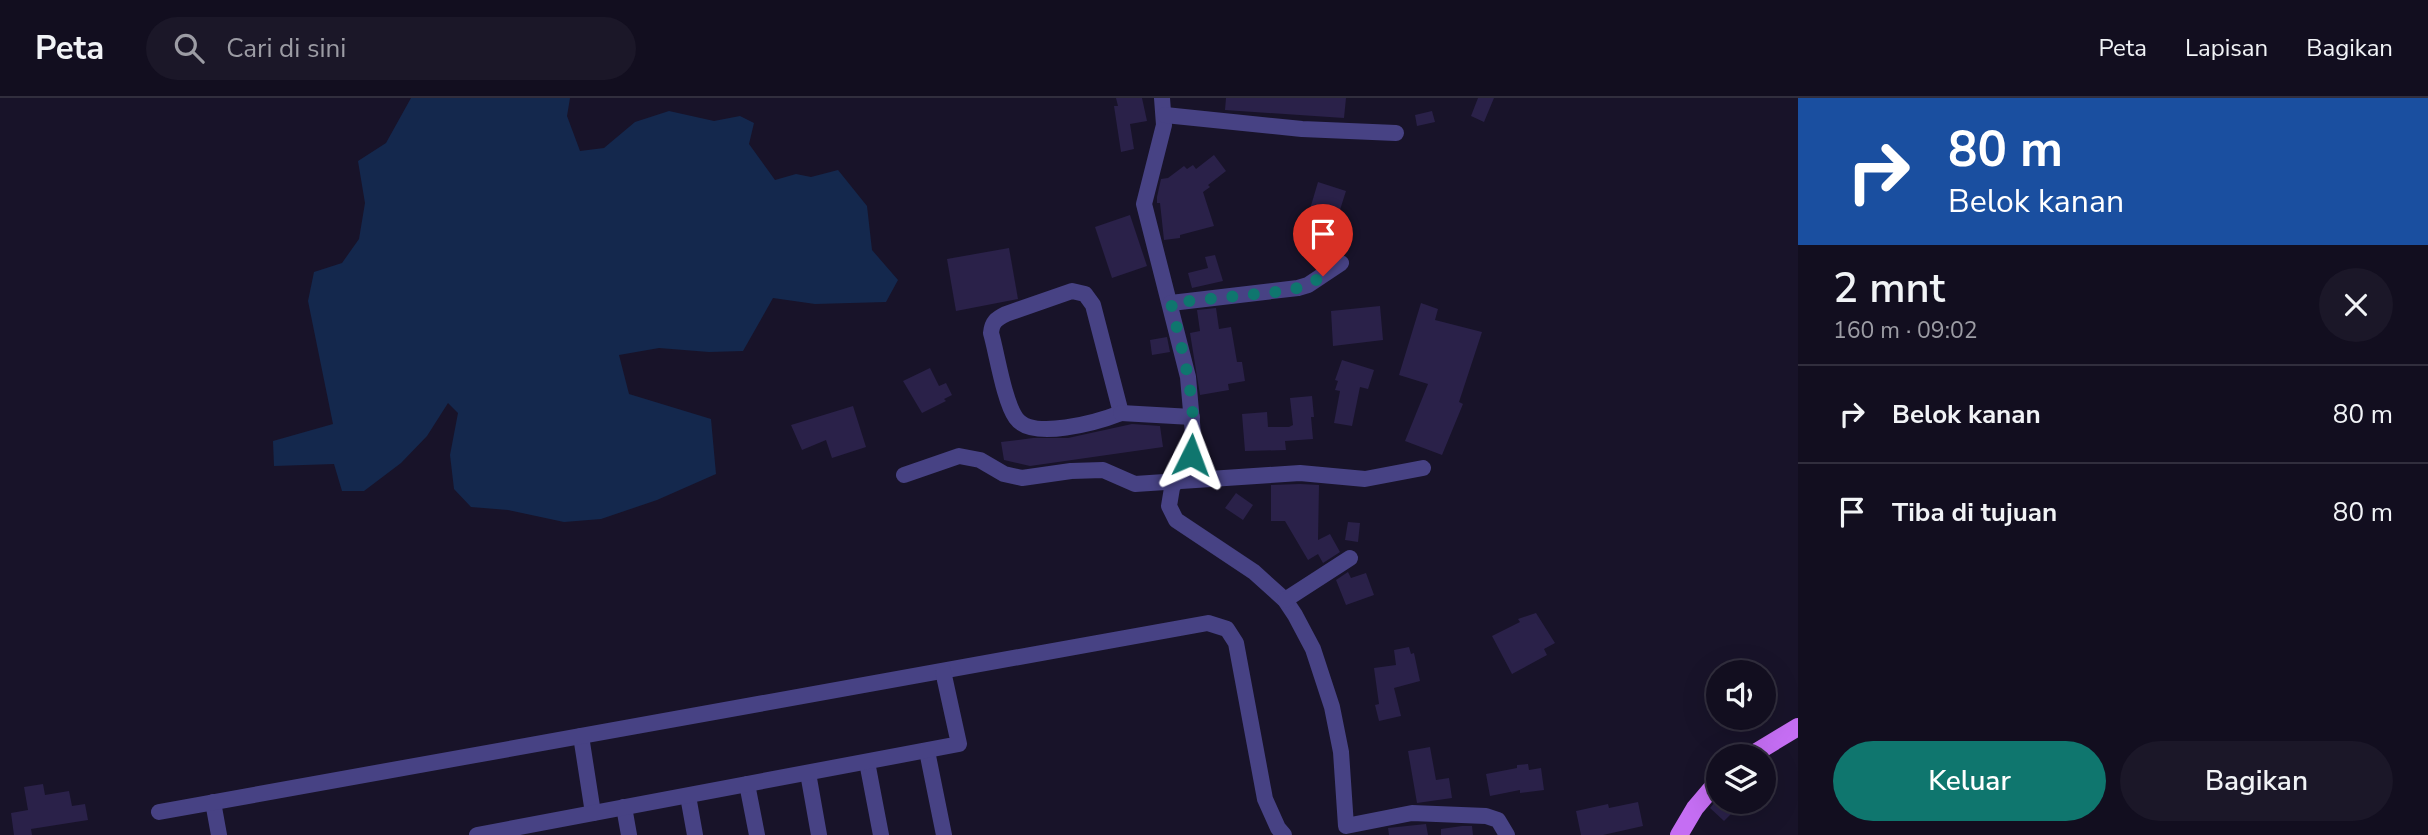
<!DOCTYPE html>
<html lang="id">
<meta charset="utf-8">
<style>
:root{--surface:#120e1f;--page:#1b1728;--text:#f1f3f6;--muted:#9c9ca4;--line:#312e3d;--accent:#0f766e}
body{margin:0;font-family:"Nunito Sans",sans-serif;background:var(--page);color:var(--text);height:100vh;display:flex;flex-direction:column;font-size:26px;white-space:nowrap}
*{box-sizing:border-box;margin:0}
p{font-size:23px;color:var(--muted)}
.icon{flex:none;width:38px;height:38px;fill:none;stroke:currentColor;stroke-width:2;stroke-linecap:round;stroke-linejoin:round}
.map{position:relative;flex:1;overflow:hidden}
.drawer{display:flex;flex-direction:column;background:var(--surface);width:630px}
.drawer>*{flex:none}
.hud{background:#1a4fa0;color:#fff;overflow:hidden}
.controls{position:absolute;left:1706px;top:562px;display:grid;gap:14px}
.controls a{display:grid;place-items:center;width:70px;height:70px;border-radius:50%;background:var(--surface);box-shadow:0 7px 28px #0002,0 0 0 2px var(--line);font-size:35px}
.pin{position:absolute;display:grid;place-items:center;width:60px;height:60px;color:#fff;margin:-72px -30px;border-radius:50% 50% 50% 0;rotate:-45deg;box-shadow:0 0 7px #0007}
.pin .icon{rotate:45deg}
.me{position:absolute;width:77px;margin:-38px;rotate:3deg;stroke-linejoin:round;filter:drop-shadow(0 0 5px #0008)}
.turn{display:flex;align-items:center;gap:24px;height:147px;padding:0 35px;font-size:32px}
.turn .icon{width:91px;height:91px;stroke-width:2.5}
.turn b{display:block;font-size:49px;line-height:60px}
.round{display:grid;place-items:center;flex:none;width:74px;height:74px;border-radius:37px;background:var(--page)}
.head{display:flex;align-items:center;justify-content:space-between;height:119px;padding:0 35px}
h1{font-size:42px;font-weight:600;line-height:52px}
.cta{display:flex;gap:14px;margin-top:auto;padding:14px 35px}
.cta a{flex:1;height:80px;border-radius:42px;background:var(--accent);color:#fff;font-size:28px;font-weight:600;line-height:80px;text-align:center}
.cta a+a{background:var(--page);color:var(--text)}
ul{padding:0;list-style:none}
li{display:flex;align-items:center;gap:21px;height:98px;padding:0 35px;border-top:2px solid var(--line)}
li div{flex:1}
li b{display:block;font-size:26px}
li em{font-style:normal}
header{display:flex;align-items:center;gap:42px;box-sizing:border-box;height:98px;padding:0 35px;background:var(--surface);border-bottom:2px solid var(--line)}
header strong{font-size:33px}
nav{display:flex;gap:38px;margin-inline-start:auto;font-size:24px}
.search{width:490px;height:63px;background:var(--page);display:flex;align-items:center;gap:18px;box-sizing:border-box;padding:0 24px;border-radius:38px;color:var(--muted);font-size:26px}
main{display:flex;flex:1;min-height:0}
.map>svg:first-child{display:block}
.water{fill:#14284d}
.building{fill:#2a2149}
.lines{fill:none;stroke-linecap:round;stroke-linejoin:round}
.minor{stroke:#474284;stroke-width:16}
.major{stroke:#c56ef3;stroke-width:18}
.route{stroke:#0f766e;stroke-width:12;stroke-dasharray:0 21.6}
</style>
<header>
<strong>Peta</strong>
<div class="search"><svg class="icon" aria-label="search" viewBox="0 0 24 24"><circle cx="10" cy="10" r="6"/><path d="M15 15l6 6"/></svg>Cari di sini</div>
<nav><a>Peta</a><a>Lapisan</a><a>Bagikan</a></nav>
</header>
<main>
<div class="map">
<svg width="1798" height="737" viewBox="0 0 1798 737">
<rect width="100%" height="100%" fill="#181329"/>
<path class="water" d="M411,0H570L567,18L580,53L604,50L635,24L669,13L714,23L740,18L754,25L749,46L775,82L796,76L811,79L838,72L867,108L872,152L898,182L886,204L815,206L773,200L743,253L709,254L659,250L619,257L629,296L711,321L716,376L657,402L601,421L564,424L508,412L471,409L454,391L450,357L458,315L448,305L427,338L401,365L364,393H342L334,366L274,368L273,343L333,326L308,203L314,174L342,165L359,141L365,105L358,63L386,45Z"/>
<g class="building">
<path d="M1116,0H1142L1147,23L1130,26L1134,51L1121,54L1114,8H1118Z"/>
<path d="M1226,0H1346L1344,20L1225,12Z"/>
<path d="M1478,0H1494L1484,24L1471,18Z"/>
<path d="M1432,13L1435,24L1417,28L1415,17Z"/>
<path d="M1214,57L1226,73L1208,87L1210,89L1203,94L1214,128L1180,137V140L1164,142L1160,105H1157V99L1161,81L1168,80L1184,68L1187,71L1193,67L1196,71Z"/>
<path d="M1318,84L1346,93L1339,115L1326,112L1325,116L1310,111Z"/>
<path d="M1130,117L1147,168L1112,180L1095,129Z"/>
<path d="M1009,150L1018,201L956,213L947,161Z"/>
<path d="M1215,157L1223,183L1192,190L1188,175L1208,170L1205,159Z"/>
<path d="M1421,205L1438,211L1435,222L1482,234L1459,304L1463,306L1442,357L1405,343L1428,286L1399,277Z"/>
<path d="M1380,208L1383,242L1333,248L1331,213Z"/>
<path d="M1216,210L1219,231L1231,229L1237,264H1242L1245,283L1228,286L1229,292L1200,297L1190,235L1200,233L1197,212Z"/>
<path d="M1167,239L1170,254L1152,257L1150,242Z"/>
<path d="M1342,262L1374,272L1368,291L1360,289L1352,328L1334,325L1340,293L1335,292L1338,283L1335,282Z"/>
<path d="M930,270L939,288L946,285L952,297L944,301L946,303L922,315L903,283Z"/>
<path d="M1312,298L1314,319H1311L1313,341L1285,343L1286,352L1245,353L1242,316L1267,314L1268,329H1289L1293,327L1290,300Z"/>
<path d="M853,308L866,349L832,360L826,342L802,352L791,327Z"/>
<path d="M1132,326L1160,328L1163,349L1030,368L1004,362L1001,344L1033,340H1068Z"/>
<path d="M1300,386L1319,387L1318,442L1330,436L1340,454L1323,465L1318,456L1308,462L1285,423H1271V387Z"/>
<path d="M1236,395L1253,407L1243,422L1225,410Z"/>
<path d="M1348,424L1360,425L1358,444L1345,442Z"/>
<path d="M1348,474L1351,480L1366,475L1374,497L1346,507L1336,482Z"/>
<path d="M1536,515L1555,545L1544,551L1547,557L1512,576L1492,538L1520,524L1518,521Z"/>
<path d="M1409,549L1411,556L1414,555L1420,583L1394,590L1401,618L1379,623L1375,607L1379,606L1374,570L1396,567L1394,552Z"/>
<path d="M1430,649L1436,682L1449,680L1452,700L1417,705L1408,653Z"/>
<path d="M1528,666L1529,672L1541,670L1544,692L1520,695V692L1490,698L1486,676L1517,670V667Z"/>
<path d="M43,686L45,697L69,693L72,708L85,706L88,722L31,731L32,737H14L11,715L28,712L24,689Z"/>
<path d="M1638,704L1643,728L1603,737H1581L1576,713L1608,706L1609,710Z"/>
<path d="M1715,704H1732L1738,709L1724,723L1710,710Z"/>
<path d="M1426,726L1428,737H1389L1388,730Z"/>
<path d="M1462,728H1472L1473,737H1441V731Z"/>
</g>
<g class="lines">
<g class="minor">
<path d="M1162,0L1164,27L1144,106L1188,279L1193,336L1190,357L1172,390L1169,408L1176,422L1254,474L1285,502L1295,517L1313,551L1332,609L1341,654L1346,728L1412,715L1486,718L1498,722L1507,737"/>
<path d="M1165,17L1302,31L1396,35"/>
<path d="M1072,193L1085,196L1093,207L1121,315C1098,324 1032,343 1016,320C1004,303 997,256 991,235C992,224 996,221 1006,216Z"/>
<path d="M1171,205L1298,190L1308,187L1341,165"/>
<path d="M1121,315L1192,319"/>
<path d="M904,377L959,358L980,362L1004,376L1022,380L1071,373L1103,372L1135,386L1300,375L1365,381L1423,370"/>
<path d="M1285,502L1350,460"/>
<path d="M581,638L593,715"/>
<path d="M927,653L944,737"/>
<path d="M867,664L881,737"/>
<path d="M808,675L819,737"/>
<path d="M747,686L757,737"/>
<path d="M688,698L695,737"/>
<path d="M213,704L219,737"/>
<path d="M624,709L629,737"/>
<path d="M159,714L1208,525L1227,531L1236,545L1265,701L1278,730L1284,737"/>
<path d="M477,737L959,646L943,573"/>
</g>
<g class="major">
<path d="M1750,658L1798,629"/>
<path d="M1679,737L1695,710L1718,683"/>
</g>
</g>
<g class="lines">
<path class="route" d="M1191,357C1199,306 1182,254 1171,205L1286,193L1308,187L1323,178"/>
</g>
</svg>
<div class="controls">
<a><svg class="icon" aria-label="sound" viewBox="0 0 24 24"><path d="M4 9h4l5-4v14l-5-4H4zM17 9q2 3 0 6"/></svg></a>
<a><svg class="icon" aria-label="layers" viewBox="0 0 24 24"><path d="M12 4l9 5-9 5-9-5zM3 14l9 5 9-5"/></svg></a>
</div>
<div class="pin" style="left:1323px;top:178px;background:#d93025"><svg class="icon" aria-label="arrive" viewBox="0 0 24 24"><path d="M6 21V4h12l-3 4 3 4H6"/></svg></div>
<svg class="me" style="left:1191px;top:357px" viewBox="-20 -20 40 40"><path d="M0-17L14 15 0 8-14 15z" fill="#0f766e" stroke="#fff" stroke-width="4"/></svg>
</div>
<section class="drawer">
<div class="hud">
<div class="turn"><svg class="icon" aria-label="right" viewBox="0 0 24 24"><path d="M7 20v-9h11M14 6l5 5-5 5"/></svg><div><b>80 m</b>Belok kanan</div></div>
</div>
<div class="head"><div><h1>2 mnt</h1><p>160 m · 09:02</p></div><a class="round"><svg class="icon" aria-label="close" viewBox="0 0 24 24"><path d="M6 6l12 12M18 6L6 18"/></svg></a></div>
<ul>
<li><svg class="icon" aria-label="right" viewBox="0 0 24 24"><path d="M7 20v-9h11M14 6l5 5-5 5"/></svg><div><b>Belok kanan</b></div><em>80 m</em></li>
<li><svg class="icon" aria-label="arrive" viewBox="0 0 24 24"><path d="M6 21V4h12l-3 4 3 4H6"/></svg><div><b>Tiba di tujuan</b></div><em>80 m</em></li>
</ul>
<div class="cta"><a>Keluar</a><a>Bagikan</a></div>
</section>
</main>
